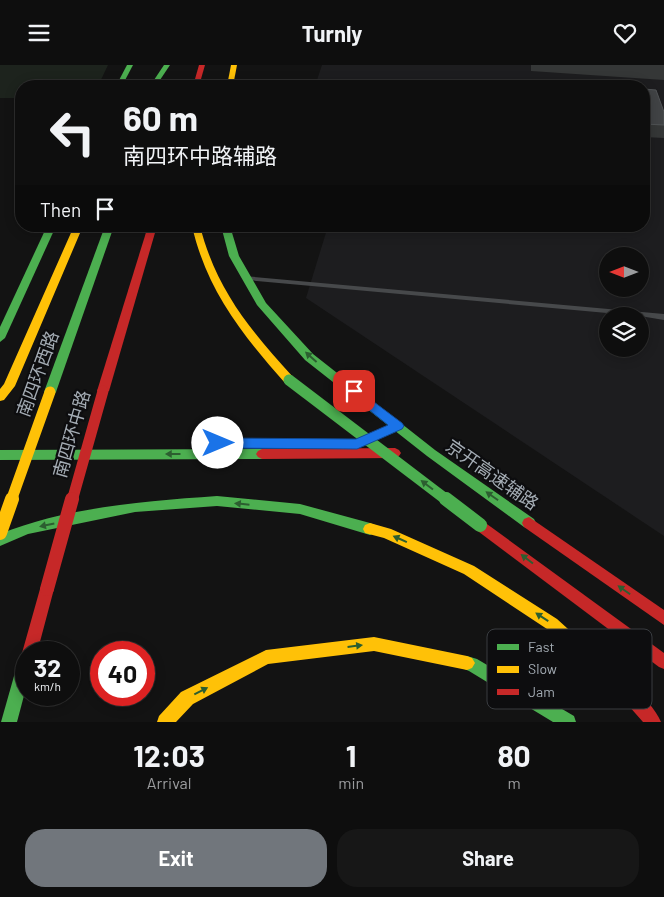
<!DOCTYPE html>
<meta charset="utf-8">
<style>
:root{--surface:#0e0e0e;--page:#171717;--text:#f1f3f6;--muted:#9b9c9e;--line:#2e2e2e;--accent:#71767c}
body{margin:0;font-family:Barlow,"Noto Sans SC",sans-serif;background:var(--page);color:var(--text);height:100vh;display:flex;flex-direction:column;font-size:19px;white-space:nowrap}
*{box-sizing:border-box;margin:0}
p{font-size:16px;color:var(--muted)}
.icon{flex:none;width:28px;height:28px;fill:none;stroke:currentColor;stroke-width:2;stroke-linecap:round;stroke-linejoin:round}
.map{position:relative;height:657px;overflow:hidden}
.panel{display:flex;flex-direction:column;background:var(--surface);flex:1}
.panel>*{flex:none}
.banner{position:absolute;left:15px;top:15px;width:635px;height:152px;border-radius:20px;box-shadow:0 2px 12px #0003,0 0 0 1px var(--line);background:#0e0e0e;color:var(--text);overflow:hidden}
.needle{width:32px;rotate:270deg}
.controls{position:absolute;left:599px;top:182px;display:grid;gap:10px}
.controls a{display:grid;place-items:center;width:50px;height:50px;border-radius:50%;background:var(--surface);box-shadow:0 2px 12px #0003,0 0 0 1px var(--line);font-size:25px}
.speed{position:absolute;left:15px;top:576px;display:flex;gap:10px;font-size:25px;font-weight:700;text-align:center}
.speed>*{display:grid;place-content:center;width:65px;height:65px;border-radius:50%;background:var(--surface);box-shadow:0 2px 12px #0003,0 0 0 1px var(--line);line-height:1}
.speed small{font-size:12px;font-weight:400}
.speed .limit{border:8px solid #d22;background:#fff;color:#111}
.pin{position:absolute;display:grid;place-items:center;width:42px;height:42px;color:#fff;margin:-21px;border-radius:10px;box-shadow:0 2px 8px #0006}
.me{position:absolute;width:55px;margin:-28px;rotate:90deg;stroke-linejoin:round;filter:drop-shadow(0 0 4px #0008)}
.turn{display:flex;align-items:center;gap:18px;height:105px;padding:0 25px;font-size:22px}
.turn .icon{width:65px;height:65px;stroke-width:2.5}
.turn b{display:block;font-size:35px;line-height:42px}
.then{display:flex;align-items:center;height:48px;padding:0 25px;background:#0003;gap:10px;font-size:19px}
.eta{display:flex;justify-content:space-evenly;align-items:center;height:85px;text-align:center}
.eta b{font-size:30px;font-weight:700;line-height:35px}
.action{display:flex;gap:10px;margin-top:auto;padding:10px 25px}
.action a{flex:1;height:58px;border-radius:20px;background:var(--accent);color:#fff;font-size:20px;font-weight:700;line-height:58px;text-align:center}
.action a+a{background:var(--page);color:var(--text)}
header{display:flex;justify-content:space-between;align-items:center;height:65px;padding:0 25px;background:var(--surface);font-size:22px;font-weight:700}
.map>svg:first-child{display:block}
.built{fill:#1d1d1f;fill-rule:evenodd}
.green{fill:#1d231d}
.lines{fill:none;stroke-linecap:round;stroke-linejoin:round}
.lane{fill:#47494b;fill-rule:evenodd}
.fast{fill:#4caf50;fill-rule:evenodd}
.slow{fill:#ffc107;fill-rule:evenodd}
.jam{fill:#c62828;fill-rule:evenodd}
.fast-bridge-far1{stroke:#4caf50;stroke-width:11}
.fast-bridge{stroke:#4caf50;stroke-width:14}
.slow-bridge-far1{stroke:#ffc107;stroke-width:11}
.slow-bridge{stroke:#ffc107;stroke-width:14}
.jam-bridge-far1{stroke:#c62828;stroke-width:11}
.jam-bridge{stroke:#c62828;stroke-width:14}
.wall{fill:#353737}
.building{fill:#414345;stroke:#515456}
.oneway{fill:#2c5e30}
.route{fill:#1a73e8;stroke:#114b97}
.labels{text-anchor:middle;stroke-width:4.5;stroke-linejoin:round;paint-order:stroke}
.street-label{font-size:18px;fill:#a4acb4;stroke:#0d0d0f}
.key{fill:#0d0d0f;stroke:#3a3d41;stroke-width:1}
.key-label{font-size:14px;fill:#a4acb4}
</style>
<header><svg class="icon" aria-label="menu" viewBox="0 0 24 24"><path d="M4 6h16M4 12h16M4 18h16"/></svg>Turnly<svg class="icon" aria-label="heart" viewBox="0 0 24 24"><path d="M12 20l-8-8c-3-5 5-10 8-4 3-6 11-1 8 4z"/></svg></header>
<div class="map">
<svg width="664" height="657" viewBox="0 0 664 657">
<rect width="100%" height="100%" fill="#131313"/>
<path class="built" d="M322,0H664V471L306,233L328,161H644V21H315ZM608,191H640V224H608ZM608,251H640V284H608Z"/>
<path class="green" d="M0,0H108L98,21H21V33H0Z"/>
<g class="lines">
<path class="lane" d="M244,211L664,249V255L640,251L247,215H244L243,213Z"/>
<g class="fast">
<path d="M127,0H133L122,21H116Z"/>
<path d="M164,0H170L156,21H150Z"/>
<path d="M47,161H56L5,273L0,277V262Z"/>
<path d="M105,161H114L56,327L54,330H46L44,327Z"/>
<path d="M221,161H230L239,191L266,238L313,289L435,385L534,454L536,458L534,462L529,464L524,462L427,391L305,295L257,240L229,191Z"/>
<path d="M262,384L266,386L268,389L266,392L262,394L0,395V385Z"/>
<path d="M217,431L300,439L370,458L375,460L377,464L375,468L370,470L300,449L217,441L135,447L28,469L0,481V469C67,442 146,436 217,431Z"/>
<path d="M26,590V623L17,657H1L18,597L21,592Z"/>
<path d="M467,591L477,594L574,651L576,657H553L469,606L462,603L459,598L462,593Z"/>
</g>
<g class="slow">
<path d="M231,0H237L233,21H227Z"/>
<path d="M74,161H83L15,321L4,335L0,336V324L4,319Z"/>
<path d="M192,161H200C216,224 250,265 293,312L295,315L293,318H285C242,269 207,226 192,161Z"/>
<path d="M370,458L391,464L474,501L557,554L588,582L590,587L588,592L583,594L578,592L547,564L464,509L384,473L365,468L363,464L365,460Z"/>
<path d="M374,572L467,591L472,593L475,598L472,603L467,605L374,586L268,599L193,639L176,657H157L159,651L181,627L266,585Z"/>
</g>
<g class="jam">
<path d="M199,0H205L199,21H193Z"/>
<path d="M148,161H157L109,326L103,330L97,326Z"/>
<path d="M395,383L399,385L401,388L399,391L395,393L262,394L258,392L256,389L258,386L262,384Z"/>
<path d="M529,452L664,545V560L524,462L522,458L524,454Z"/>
<path d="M480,454L664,588V604L659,602L475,464L473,460L475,456Z"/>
<path d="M47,518L52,519L54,524L37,588H26V594L22,588L40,524L42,519Z"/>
<path d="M583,580L588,582C609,601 651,632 661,657H643L628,640L578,592L576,587L578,582Z"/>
</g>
<path class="fast-bridge-far1" d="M289,315L448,436"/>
<path class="fast-bridge" d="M446,434L480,460"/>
<path class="slow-bridge-far1" d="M11,436L50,327"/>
<path class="slow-bridge" d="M0,468L12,434"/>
<path class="jam-bridge-far1" d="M72,436L103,326"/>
<path class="jam-bridge" d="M47,524L72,434"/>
</g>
<g class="wall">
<path d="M531,0H664V15L531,6Z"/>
<path d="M644,24L664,60V73L644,72Z"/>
</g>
<path class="building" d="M644,24L656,25L664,47V60L644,59Z"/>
<defs><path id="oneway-solid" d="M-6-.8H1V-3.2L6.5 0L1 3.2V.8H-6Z" transform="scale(1.25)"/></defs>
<g class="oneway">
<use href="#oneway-solid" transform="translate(311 292) rotate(-138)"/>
<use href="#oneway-solid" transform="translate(173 389) rotate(180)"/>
<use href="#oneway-solid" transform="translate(427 420) rotate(-143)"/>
<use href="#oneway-solid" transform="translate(492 431) rotate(-145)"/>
<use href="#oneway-solid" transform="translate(242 439) rotate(-174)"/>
<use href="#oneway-solid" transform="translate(47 460) rotate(168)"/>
<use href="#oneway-solid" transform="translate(400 474) rotate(-156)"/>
<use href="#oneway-solid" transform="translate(527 494) rotate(-143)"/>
<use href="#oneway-solid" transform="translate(624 525) rotate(-145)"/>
<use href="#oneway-solid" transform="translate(542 552) rotate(-147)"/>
<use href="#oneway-solid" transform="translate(355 581) rotate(-7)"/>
<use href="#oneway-solid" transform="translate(201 626) rotate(-27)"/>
</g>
<path class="route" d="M354,322L402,358L404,361L402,364L357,384L218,383L214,381L212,378L214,375L218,373L356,374L388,360L349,329L348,326Z"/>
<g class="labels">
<g class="street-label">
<text transform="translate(38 309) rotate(-70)" y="6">南四环西路</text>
<text transform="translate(72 369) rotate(-74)" y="6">南四环中路</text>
<text transform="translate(492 410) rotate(35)" y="6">京开高速辅路</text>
</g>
</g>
<rect x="487" y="564" width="165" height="80" rx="8" class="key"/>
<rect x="497" y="579" width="22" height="6" fill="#4caf50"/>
<rect x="497" y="601" width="22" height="7" fill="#ffc107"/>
<rect x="497" y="624" width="22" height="6" fill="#c62828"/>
<g class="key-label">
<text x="528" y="587">Fast</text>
<text x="528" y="609">Slow</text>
<text x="528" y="632">Jam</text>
</g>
</svg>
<div class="controls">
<a><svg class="needle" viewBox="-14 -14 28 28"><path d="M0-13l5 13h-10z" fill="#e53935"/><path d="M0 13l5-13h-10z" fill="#9b9c9e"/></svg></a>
<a><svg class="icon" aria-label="layers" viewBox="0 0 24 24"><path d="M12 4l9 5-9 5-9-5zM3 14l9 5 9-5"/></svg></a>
</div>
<div class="speed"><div>32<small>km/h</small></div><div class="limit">40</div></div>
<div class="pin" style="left:354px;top:326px;background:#d93025"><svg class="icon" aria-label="arrive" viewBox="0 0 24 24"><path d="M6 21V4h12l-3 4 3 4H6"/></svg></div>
<svg class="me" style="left:218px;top:378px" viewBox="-20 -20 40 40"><circle r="19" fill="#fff"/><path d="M0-13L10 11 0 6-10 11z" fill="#1a73e8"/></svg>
<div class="banner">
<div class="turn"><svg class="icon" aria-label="left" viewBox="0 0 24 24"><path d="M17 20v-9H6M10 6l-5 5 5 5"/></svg><div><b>60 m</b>南四环中路辅路</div></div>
<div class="then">Then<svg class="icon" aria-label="arrive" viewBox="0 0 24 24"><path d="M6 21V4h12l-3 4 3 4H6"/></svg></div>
</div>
</div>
<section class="panel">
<div class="eta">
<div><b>12:03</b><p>Arrival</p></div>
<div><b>1</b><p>min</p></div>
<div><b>80</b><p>m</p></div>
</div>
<div class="action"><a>Exit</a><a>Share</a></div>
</section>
